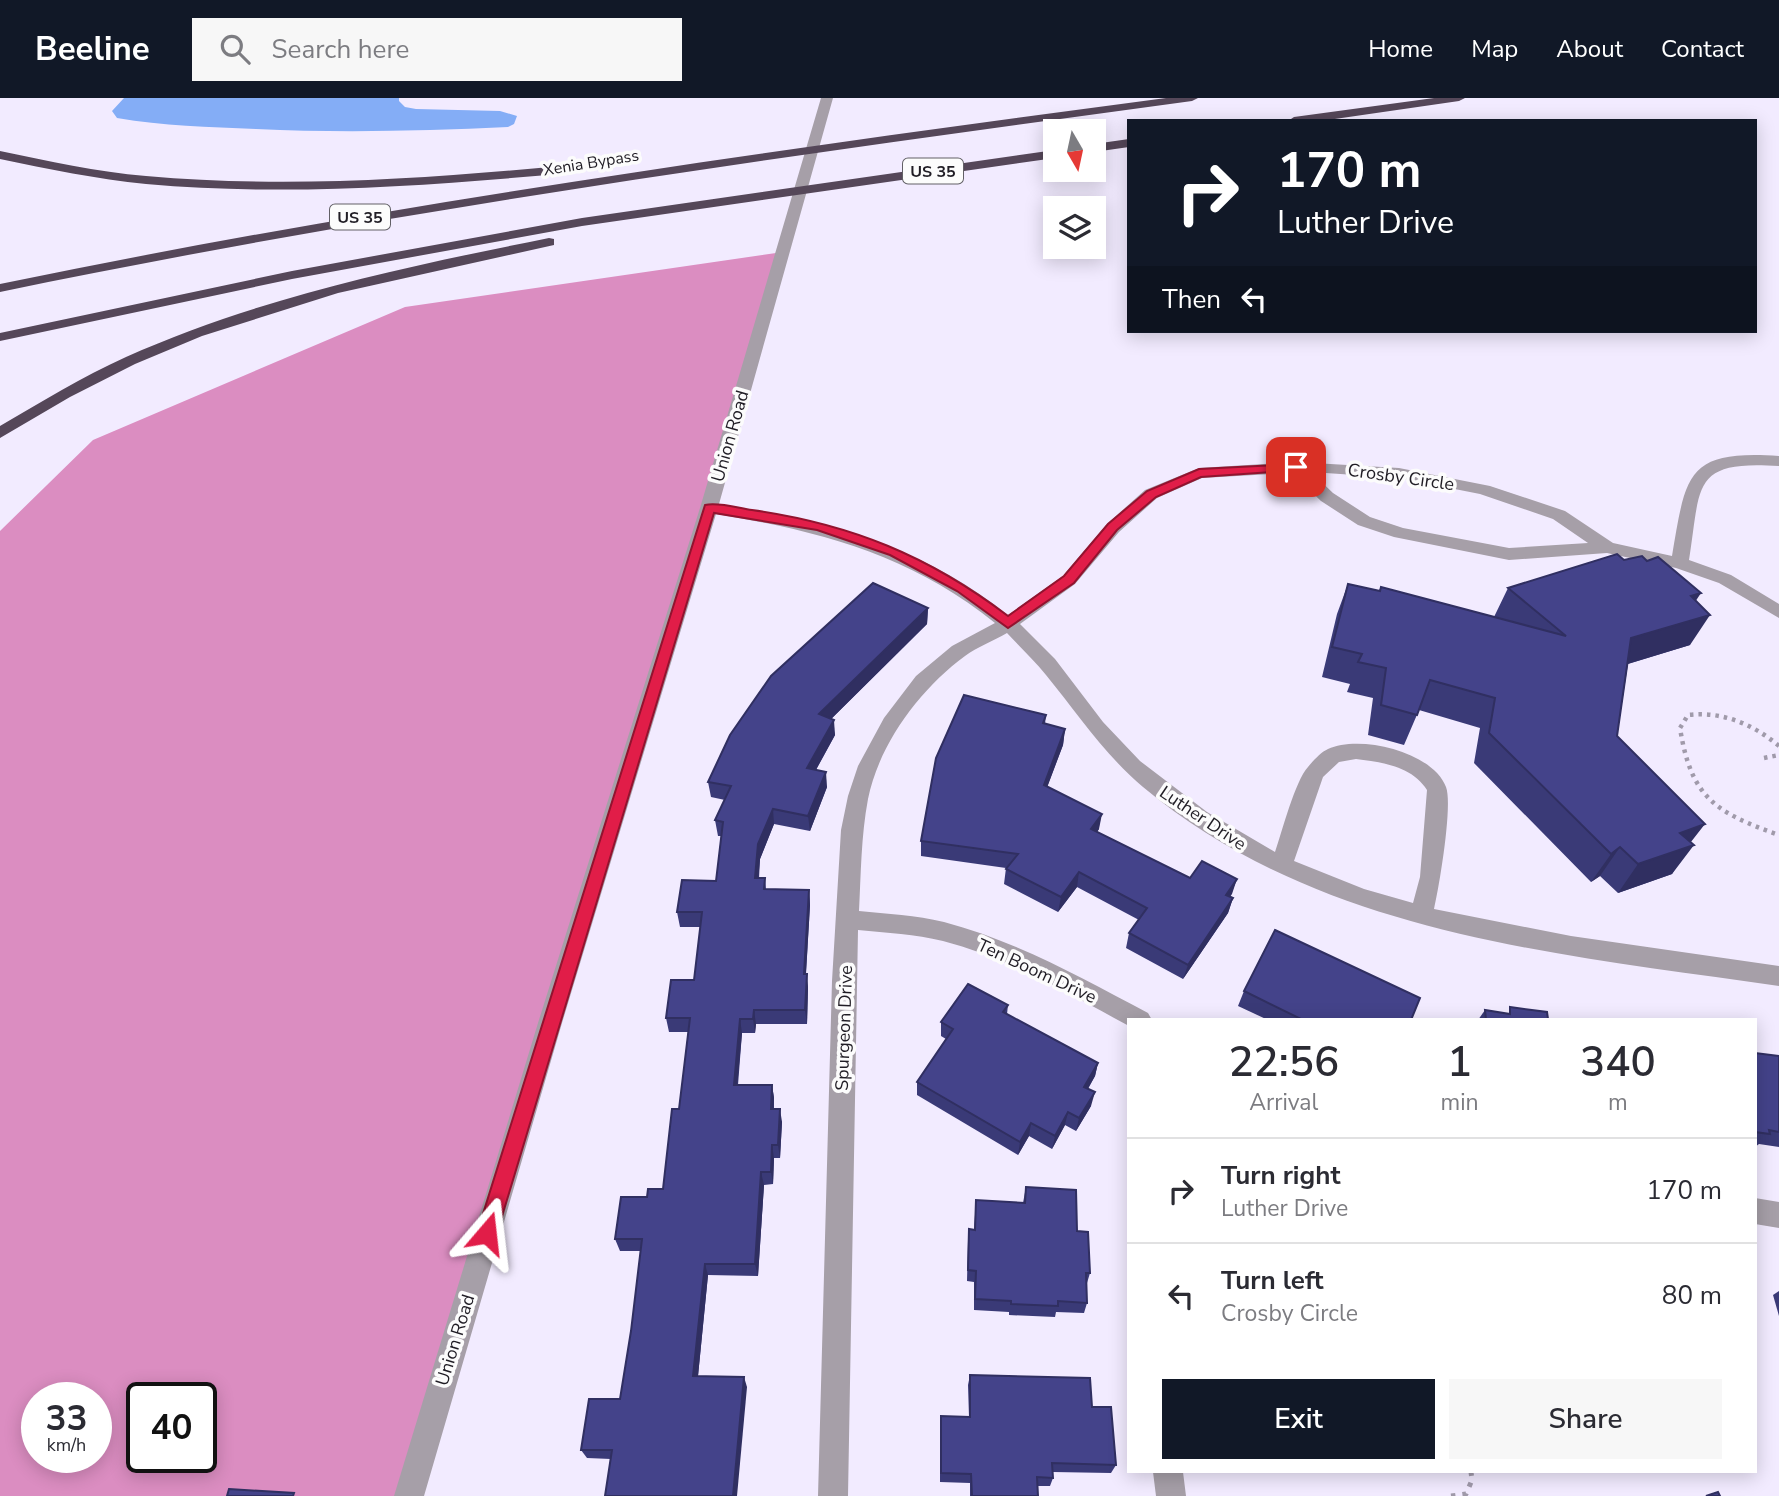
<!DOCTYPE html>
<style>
:root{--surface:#fff;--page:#f7f7f7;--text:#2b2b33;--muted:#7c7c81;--line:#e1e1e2;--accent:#111827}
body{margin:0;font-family:"Nunito Sans",sans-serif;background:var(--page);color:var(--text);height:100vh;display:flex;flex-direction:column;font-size:26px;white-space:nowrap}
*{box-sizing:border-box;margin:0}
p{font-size:23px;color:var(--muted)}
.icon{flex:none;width:38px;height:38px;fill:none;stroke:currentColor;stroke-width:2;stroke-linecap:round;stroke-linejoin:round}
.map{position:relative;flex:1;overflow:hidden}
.side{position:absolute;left:1127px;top:920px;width:630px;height:455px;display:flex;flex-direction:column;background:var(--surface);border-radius:0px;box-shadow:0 4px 18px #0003}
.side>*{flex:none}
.hud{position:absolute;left:1127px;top:21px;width:630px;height:214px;border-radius:0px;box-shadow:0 4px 18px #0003;background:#111827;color:#fff;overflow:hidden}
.needle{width:46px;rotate:171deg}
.buttons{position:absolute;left:1043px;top:21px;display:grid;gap:14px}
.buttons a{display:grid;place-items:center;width:63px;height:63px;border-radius:0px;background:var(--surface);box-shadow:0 4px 18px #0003;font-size:35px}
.speed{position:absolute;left:21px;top:1284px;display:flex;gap:14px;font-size:35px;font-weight:700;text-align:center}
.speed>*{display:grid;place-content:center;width:91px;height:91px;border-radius:50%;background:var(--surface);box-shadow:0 4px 18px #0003;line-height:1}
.speed small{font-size:18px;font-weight:400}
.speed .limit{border:4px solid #111;border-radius:10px;background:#fff;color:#111}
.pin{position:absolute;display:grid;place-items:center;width:60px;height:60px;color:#fff;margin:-30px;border-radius:14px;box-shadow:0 4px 10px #0006}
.me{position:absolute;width:77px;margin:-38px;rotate:17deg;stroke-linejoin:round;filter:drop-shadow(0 0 5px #0008)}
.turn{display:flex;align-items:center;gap:24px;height:147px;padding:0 35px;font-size:32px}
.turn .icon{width:91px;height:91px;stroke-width:2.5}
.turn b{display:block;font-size:49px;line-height:60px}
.then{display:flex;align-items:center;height:66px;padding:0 35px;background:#0003;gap:14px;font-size:26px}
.eta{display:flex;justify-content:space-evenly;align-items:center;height:119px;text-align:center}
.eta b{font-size:42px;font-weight:600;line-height:49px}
.cta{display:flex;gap:14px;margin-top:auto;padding:14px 35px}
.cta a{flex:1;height:80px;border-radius:0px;background:var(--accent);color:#fff;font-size:28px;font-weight:600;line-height:80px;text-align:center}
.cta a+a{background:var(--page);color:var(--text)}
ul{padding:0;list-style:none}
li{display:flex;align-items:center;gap:21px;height:105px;padding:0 35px;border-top:2px solid var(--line)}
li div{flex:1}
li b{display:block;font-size:26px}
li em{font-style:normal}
header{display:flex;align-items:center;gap:42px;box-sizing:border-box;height:98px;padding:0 35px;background:var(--accent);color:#fff}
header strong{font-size:33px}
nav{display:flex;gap:38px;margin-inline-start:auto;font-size:24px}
.search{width:490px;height:63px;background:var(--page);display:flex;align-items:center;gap:18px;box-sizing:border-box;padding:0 24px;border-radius:0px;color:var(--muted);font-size:26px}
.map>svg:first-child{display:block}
.forest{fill:#db8dc1;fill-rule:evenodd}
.water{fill:#84adf6}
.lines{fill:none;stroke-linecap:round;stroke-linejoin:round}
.path-far1{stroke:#a09aaa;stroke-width:4.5;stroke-dasharray:3.5 5;stroke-linecap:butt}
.path{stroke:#a09aaa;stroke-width:5;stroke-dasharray:4.5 7;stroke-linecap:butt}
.minor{fill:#a69fa8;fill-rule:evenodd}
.highway{fill:#554759;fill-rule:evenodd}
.wall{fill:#3a3a77}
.shaded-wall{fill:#302f61}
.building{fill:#44438a;stroke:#302f61;stroke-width:2}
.route{fill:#e11d48;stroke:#92132f;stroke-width:2}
.labels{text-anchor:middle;stroke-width:7;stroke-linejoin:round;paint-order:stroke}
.far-street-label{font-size:16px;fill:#201d25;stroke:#fcfcfc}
.shield{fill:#fcfcfc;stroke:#626066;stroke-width:2}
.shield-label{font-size:16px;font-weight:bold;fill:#201d25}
.street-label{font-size:18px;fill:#201d25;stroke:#fcfcfc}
</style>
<header>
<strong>Beeline</strong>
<div class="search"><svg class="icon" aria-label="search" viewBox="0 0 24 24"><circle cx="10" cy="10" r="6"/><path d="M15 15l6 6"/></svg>Search here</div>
<nav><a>Home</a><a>Map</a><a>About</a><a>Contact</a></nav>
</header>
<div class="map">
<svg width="1779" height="1398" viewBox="0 0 1779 1398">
<rect width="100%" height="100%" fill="#f2ebff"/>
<path class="forest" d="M783,154L410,1398H0V433L93,342L405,209ZM37,1300H96V1360H37ZM142,1300H201V1360H142Z"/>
<path class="water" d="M124,0H399V3L405,9L416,11L500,13L517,18L514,26L508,29C424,33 340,35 256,31C209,29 163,28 117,20L112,13Z"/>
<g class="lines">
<g class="path-far1">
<path d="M1779,648C1753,626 1722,613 1688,617L1680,630C1691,699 1714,714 1779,737"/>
<path d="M1764,660L1779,657"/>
</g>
<path class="path" d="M1451,1398L1466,1396L1472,1382L1471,1374"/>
<g class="minor">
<path d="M821,0H833L719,406C826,423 922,448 1008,517L1063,478L1107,426L1145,392L1199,370L1296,364L1399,370L1490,388L1565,413L1613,445L1672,458C1686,375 1687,352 1779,358V368C1691,362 1701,387 1689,462L1731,477L1779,506V520L1719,485L1676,470L1607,455L1509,462L1394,439L1358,427L1321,403L1292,375L1202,380L1157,400L1119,434L1075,486L1020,526L1055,561L1103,624L1140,663L1207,714L1275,754C1282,734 1295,683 1308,669C1313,663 1321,654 1328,651C1360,636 1433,654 1446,689C1453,707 1439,790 1434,811L1571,838L1779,868V888C1559,856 1320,837 1143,689C1104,656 1078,616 1046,577C1034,562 1020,549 1007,535C993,543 977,549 965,558C920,591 879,646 868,701C861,738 861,776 859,813C887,816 916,817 944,824C1016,843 1082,880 1148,915L1152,922H1129V928C1069,896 1009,860 943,843C915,836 887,835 858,832L848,1398H818L832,883L841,732L848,698L858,668L884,620L916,578L952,548L995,525C911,457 820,433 716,416L562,925L424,1398H394L538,925L700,410ZM1311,374L1399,380L1480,396L1553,421L1588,445L1509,450L1403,430L1370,419L1333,395ZM1356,661C1381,664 1412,668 1427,692L1420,779L1413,805L1364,791L1294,763L1323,679L1339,664Z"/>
<path d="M1755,1100L1779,1104V1130L1755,1126Z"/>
<path d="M1153,1374H1183L1186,1398H1156Z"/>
</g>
<g class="highway">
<path d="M1166,0H1198L1192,3C793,57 395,112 0,194V186C386,106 775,52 1166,0Z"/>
<path d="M1434,0H1465L1459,3L1321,23H1288L1294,19Z"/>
<path d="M1129,41V49L1094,54V46Z"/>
<path d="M1055,52V60L582,128L292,181L0,243V235L292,173L582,120Z"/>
<path d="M0,53C48,63 97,74 146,78C292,91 436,80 581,66L587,70L581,74C436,87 292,99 146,86C97,81 48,71 0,61Z"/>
<path d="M549,140L554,141V147L338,195L202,238L135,266L70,299L0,340V328C41,304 82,279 126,259C260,199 405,169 549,140Z"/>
</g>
</g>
<g class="wall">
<path d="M1624,462L1647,463L1696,503L1690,547L1628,566L1617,638L1691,744L1672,776L1618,795L1600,778L1591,784L1474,665L1480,630L1419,612L1404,647L1368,637L1373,600L1347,594L1350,586L1322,579L1337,516L1348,486L1494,519L1508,490Z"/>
<path d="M928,510L927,526L831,621L835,637L816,672L827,689L810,733L774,726L760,761L759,780H765L766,791L809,792L810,807L806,876L808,890L807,926H756L755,935H742L738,987H772L774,1000V1011L782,1024L780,1060H774L773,1086L764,1087L758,1178L708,1177L698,1278L747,1289L611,1361L587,1360L581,1352L620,1301L631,1233L641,1153H620L615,1141L647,1099L663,1091L679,1011L688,934H669L666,920L694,882L700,829H680L677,814L716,783L721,738H718L715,722L725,702L711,699L708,684Z"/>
<path d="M1046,617L1045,626L1065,631L1063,647L1047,689L1099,731L1097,734L1190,780L1237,781L1230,798L1233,800L1228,815L1183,881L1126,850L1129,835L1139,822L1077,789L1058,814L1004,786L1006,770L921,758V743Z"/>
<path d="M1244,893L1411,922H1268L1238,908Z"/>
<path d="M1008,907L1007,916L1098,965L1095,978L1088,991L1091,1008L1076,1033L1065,1027L1052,1051L1029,1038L1018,1057L917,997V984L946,941L941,938V924Z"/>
<path d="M1485,912L1486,922H1478Z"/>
<path d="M1755,955L1779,958V1049L1759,1046L1755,1049Z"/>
<path d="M1026,1089L1077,1133L1090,1175L1087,1185V1205L1084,1215L1056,1214L1055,1219L1009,1217V1214L974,1212V1184L967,1183L968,1143L969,1131L974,1132L976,1102L1023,1105Z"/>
<path d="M1779,1193V1218L1773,1197Z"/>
<path d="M970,1277L1092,1309L1116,1367L1111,1375L1053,1374V1380L1050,1388H1038V1398H970V1385L940,1384V1327L941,1318L969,1319L968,1287Z"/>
</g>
<g class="shaded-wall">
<path d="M1701,495L1681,525L1710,517L1690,547L1614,570L1631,540L1691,498Z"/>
<path d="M928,510L927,526L820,632L819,616Z"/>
<path d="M834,622L835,637L808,686L807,670Z"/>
<path d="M1065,631L1063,647L1042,703L1044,687Z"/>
<path d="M826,674L827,689L810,733L808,718Z"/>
<path d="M773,711L774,726L760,761L757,795L755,780L758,746Z"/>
<path d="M1102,716L1099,731L1088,746L1091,731Z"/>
<path d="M1705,726L1687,749L1694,747L1672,776L1618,795L1638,766L1680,735Z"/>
<path d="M1620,749L1600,778L1591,784L1611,756Z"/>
<path d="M1079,774L1077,789L1058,814L1061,799Z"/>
<path d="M1237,781L1232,796L1221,812L1226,797Z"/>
<path d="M809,792L810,807L805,890L804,876Z"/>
<path d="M1233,800L1228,815L1183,881L1188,867Z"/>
<path d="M807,876L808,890L807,926L805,912Z"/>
<path d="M754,912L756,926L755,935L753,921Z"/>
<path d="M740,921L742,935L736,1001L734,987Z"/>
<path d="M1098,965L1095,978L1081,1002L1084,989Z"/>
<path d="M772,987L774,1000L773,1024L771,1011Z"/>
<path d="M1095,994L1091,1008L1076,1033L1079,1020Z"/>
<path d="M780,1011L782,1024L780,1060L778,1047Z"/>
<path d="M1068,1014L1065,1027L1052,1051L1055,1038Z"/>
<path d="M1031,1025L1029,1038L1018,1057L1020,1044Z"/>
<path d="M772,1047L774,1060L773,1086L771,1074Z"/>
<path d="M761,1074L764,1087L758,1178L755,1166Z"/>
<path d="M705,1166L708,1177L697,1288L693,1278Z"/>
<path d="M744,1279L747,1289L737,1398H733Z"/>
</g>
<g class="building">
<path d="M1617,456L1624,462L1642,458L1647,463L1658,459L1701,495L1691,498L1710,517L1631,540L1617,638L1705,726L1680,735L1694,747L1638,766L1620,749L1611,756L1489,635L1495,600L1430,582L1417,617L1381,607L1386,570L1358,564L1362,556L1332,549L1348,486L1380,493L1381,489L1566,538L1508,490Z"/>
<path d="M873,485L928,510L819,616L834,622L807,670L826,674L808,718L773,711L758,746L755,780H765L764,791L809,792L804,876H807L805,912H754L753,921H740L734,987H772L771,1011H780L778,1047H772L771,1074H761L755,1166H705L693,1278L744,1279L733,1398H605L612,1352H581L589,1301H620L631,1233L642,1141H615L621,1099H647L648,1091H663L672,1011H679L690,920H666L671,882H694L702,814H677L682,782L716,783L723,724L715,722L731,688L708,684L730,637L771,578Z"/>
<path d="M964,597L1046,617L1043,625L1065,631L1044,687L1102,716L1091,731L1190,780L1202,763L1237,781L1226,797L1233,800L1188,867L1129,835L1147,810L1079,774L1061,799L1006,771L1018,756L921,743L936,660Z"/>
<path d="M1275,832L1420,900L1411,922H1303L1244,893Z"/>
<path d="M968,886L1008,907L1003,914L1098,965L1084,989L1095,994L1079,1020L1068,1014L1055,1038L1031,1025L1020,1044L917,984L953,931L941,924Z"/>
<path d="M1510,909L1547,914L1548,921L1559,922H1486L1485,912L1510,916Z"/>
<path d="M1755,955L1779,958V1034L1769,1032L1770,1036L1755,1034Z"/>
<path d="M1026,1089L1076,1092L1077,1133L1088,1134L1090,1175H1086L1087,1205L1058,1203V1208L1011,1206V1203L975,1201L976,1173L968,1172L969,1131L975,1132L976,1102L1025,1105Z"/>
<path d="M970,1277L1090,1280L1092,1309H1111L1116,1367L1052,1365L1053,1380L1037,1379L1038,1398H972L971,1376L941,1375V1318L970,1319Z"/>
<path d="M229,1391L294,1395L293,1398H227Z"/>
<path d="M1718,1394L1720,1398H1706Z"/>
</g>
<path class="route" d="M1296,366L1300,367V372L1201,379L1156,399L1117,432L1074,485L1008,530L957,493L890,457L817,432L714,415L497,1135L494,1142L487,1145L480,1142L477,1135L705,407C719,404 738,410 752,412C851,426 929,458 1008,518L1064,478L1108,426L1147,393L1199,371Z"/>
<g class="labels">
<g class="far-street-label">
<text transform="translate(591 64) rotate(-9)" y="6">Xenia Bypass</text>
</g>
<g class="shield">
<rect x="903" y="60.5" width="60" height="25" rx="5"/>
<rect x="330" y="106.5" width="60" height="25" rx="5"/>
</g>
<g class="shield-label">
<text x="933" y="79">US 35</text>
<text x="360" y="125">US 35</text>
</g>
<g class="street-label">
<text transform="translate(730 338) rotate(-74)" y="6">Union Road</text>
<text transform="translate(1401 379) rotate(8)" y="6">Crosby Circle</text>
<text transform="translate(1203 720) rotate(34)" y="6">Luther Drive</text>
<text transform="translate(1037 873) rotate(25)" y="6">Ten Boom Drive</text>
<text transform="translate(844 930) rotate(-88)" y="6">Spurgeon Drive</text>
<text transform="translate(455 1242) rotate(-73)" y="6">Union Road</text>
</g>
</g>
</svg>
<div class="buttons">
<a><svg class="needle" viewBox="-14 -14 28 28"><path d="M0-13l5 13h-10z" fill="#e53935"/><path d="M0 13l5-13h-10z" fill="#7c7c81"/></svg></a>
<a><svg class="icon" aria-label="layers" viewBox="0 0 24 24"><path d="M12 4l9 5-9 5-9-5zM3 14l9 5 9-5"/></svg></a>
</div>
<div class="speed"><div>33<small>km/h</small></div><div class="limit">40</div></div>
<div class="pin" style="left:1296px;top:369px;background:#d93025"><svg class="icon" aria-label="arrive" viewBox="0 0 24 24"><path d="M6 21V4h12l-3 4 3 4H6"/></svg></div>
<svg class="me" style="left:487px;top:1135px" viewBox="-20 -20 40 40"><path d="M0-17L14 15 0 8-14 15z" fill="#e11d48" stroke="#fff" stroke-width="4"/></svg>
<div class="hud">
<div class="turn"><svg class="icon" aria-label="right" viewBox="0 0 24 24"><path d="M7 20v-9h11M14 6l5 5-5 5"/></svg><div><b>170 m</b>Luther Drive</div></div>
<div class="then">Then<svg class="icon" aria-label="left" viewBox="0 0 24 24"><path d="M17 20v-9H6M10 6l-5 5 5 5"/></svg></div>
</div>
<section class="side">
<div class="eta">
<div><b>22:56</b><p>Arrival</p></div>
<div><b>1</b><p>min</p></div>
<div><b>340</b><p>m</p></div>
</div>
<ul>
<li><svg class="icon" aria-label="right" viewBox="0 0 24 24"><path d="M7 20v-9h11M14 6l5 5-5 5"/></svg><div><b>Turn right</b><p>Luther Drive</p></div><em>170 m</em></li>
<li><svg class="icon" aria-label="left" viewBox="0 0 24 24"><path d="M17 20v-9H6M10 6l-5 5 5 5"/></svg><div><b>Turn left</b><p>Crosby Circle</p></div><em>80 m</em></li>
</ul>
<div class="cta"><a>Exit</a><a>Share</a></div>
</section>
</div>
